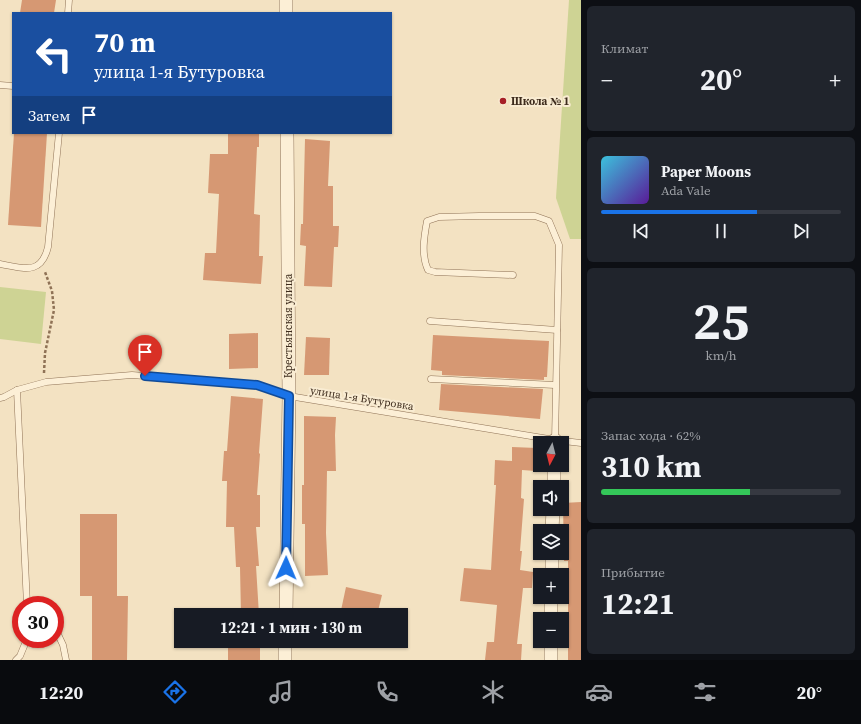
<!DOCTYPE html>
<html lang="ru">
<head>
<meta charset="utf-8">
<style>
	body { margin:0; font-family:"Source Serif 4",serif; background:#20242c; color:#f1f3f6; height:100vh; display:flex; flex-direction:column; font-size:15px; white-space:nowrap }
	* { box-sizing:border-box; margin:0 }
	p { font-size:13px; color:#9ea1a6 }
	.icon { flex:none; width:22px; height:22px; fill:none; stroke:currentColor; stroke-width:2; stroke-linecap:round; stroke-linejoin:round }
	.map { position:relative; flex:1; overflow:hidden }
	.sheet { display:flex; flex-direction:column; gap:6px; padding:6px; background:#0d0f14; width:280px }
	.sheet>* { flex:none }
	.banner { position:absolute; left:12px; top:12px; width:380px; height:122px; border-radius:0px; box-shadow:0 1px 3px #0004; background:#1a4fa0; color:#fff; overflow:hidden }
	.needle { width:26px; rotate:187deg }
	.buttons { position:absolute; left:533px; top:436px; display:grid; gap:8px }
	.buttons a { display:grid; place-items:center; width:36px; height:36px; border-radius:0px; background:#171b24; box-shadow:0 1px 3px #0004; font-size:20px }
	.speed { position:absolute; left:12px; top:596px; display:flex; gap:8px; font-size:20px; font-weight:700; text-align:center }
	.speed>* { display:grid; place-content:center; width:52px; height:52px; border-radius:50%; background:#171b24; box-shadow:0 1px 3px #0004; line-height:1 }
	.speed .limit { border:6px solid #d22; background:#fff; color:#111 }
	.pin { position:absolute; display:grid; place-items:center; width:34px; height:34px; color:#fff; margin:-41px -17px; border-radius:50% 50% 50% 0; rotate:-45deg; box-shadow:0 0 4px #0007 }
	.pin .icon { rotate:45deg }
	.me { position:absolute; width:44px; margin:-22px; rotate:1deg; stroke-linejoin:round; filter:drop-shadow(0 0 3px #0008) }
	.turn { display:flex; align-items:center; gap:14px; height:84px; padding:0 16px; font-size:18px }
	.turn .icon { width:52px; height:52px; stroke-width:2.5 }
	.turn b { display:block; font-size:28px; line-height:34px }
	.then { display:flex; align-items:center; height:38px; padding:0 16px; background:#0003; gap:8px; font-size:15px }
	.big { font-size:30px; font-weight:700; line-height:1.1 }
	.sheet .tile { flex:1; display:flex; flex-direction:column; justify-content:center; gap:6px; min-width:0; padding:0 14px; border-radius:6px; background:#20242c }
	.sheet .dial { align-items:center; gap:0 }
	.dial b { font-size:52px; line-height:1 }
	.song { display:flex; align-items:center; gap:12px }
	.cover { width:48px; height:48px; border-radius:6px; background:linear-gradient(135deg,hsl(190 70% 55%),hsl(270 70% 35%)) }
	.played { height:4px; border-radius:2px; background:linear-gradient(90deg,#1a73e8 65%,#363941 65%) }
	.keys { display:flex; justify-content:space-around; direction:ltr }
	.heat { display:flex; justify-content:space-between; align-items:center; font-size:22px; direction:ltr }
	.charge { height:6px; border-radius:3px; background:linear-gradient(90deg,#34c759 62%,#363941 0) }
	.trip { position:absolute; left:174px; top:608px; width:234px; height:40px; border-radius:0px; background:#171b24; box-shadow:0 1px 3px #0004; font-weight:700; line-height:40px; text-align:center }
	.dock { display:flex; height:64px; justify-content:space-around; align-items:center; background:#090b0e; color:#9ea1a6 }
	.dock .icon { width:28px; height:28px }
	.dock .current { color:#1a73e8 }
	.dock b { font-size:18px; color:#f1f3f6 }
	main { display:flex; flex:1; min-height:0 }
	.map>svg:first-child { display:block }
	.green { fill:#ced394 }
	.building { fill:#d69873 }
	.lines { fill:none; stroke-linecap:round; stroke-linejoin:round }
	.service-casing { stroke:#8f7256; stroke-width:7 }
	.minor-casing { stroke:#8f7256; stroke-width:14 }
	.path { stroke:#8f7256; stroke-width:2.5; stroke-dasharray:3 2; stroke-linecap:butt }
	.service { stroke:#fcefd6; stroke-width:6 }
	.minor { stroke:#fcefd6; stroke-width:13 }
	.route-casing { stroke:#114b97; stroke-width:10 }
	.route { stroke:#1a73e8; stroke-width:7 }
	.poi-dot { fill:#a61f26; stroke:#f9ecd2; stroke-width:1.5 }
	.labels { text-anchor:middle; stroke-width:4; stroke-linejoin:round; paint-order:stroke }
	.poi-label { font-size:11px; font-weight:bold; fill:#3d2b1c; stroke:#f9ecd2; text-anchor:start }
	.street-label { font-size:11px; fill:#3d2b1c; stroke:#f9ecd2 }
</style>
</head>
<body>
<main>
<div class="map">
<svg width="581" height="660" viewBox="0 0 581 660">
	<rect width="100%" height="100%" fill="#f3e2c2"/>
	<g class="green">
		<path d="M569,0H581V239H570L556,198Z"/>
		<path d="M0,287L46,292L41,344L0,339Z"/>
	</g>
	<g class="building">
		<path d="M22,0H56L54,13H20Z"/>
		<path d="M14,133H47L41,227L8,225Z"/>
		<path d="M228,133H259V147H257L254,214L260,215L259,256H263L261,284L203,280L205,253H216L219,194L208,193L210,154H228Z"/>
		<path d="M305,139L330,141L328,186H333V226H339L338,247H334L332,287L304,286L306,246L300,245L301,224H303Z"/>
		<path d="M258,333V368L229,369V334Z"/>
		<path d="M433,335L549,341L547,377H544V380L442,375V371L431,370Z"/>
		<path d="M306,337L330,338L329,375H304Z"/>
		<path d="M441,384L543,389L540,419L439,410Z"/>
		<path d="M231,396L263,399L259,453L260,454L257,495H260V527H256L259,566H256L259,615H241L240,567H236L234,527H226L227,481H222L224,451H227Z"/>
		<path d="M304,416L336,417L335,435L336,471H327L326,533L328,575L305,576V524H302V485H304Z"/>
		<path d="M512,447L537,448L536,471L522,470L521,498L524,499L520,551H522L520,570L533,572L532,588H523L517,644H522L521,660H485L487,642H494L497,605L460,601L464,568L491,570L496,485H494L495,460L512,461Z"/>
		<path d="M581,502V660H568V561H564L563,503Z"/>
		<path d="M80,514H117V596H128L127,660H92V596H80Z"/>
		<path d="M346,587L382,595L377,615H340Z"/>
		<path d="M260,643V660H228V644Z"/>
	</g>
	<g class="lines">
		<defs>
			<g id="service">
				<path d="M68,13L69,0"/>
				<path d="M0,85L13,86"/>
				<path d="M0,264C23,268 41,276 48,247L59,133"/>
				<path d="M513,275L435,272L428,270C421,255 424,237 427,221L439,217L479,216H535L549,221L559,245L555,440"/>
				<path d="M430,321L557,330"/>
				<path d="M431,379L555,385"/>
				<path d="M17,390L27,605"/>
				<path d="M0,398L4,397L17,390L46,382L132,375L257,385L289,396L555,440L581,443"/>
				<path d="M55,628L63,645L66,660"/>
				<path d="M16,660L20,656L27,639"/>
			</g>
			<g id="minor">
				<path d="M286,0V13"/>
				<path d="M555,443V440"/>
				<path d="M554,487V465"/>
				<path d="M552,531L553,509"/>
				<path d="M552,575V553"/>
				<path d="M286,615L289,396L287,133"/>
				<path d="M551,619V597"/>
				<path d="M285,660V641"/>
				<path d="M551,660V641"/>
			</g>
		</defs>
		<use href="#service" class="service-casing"/>
		<use href="#minor" class="minor-casing"/>
		<path class="path" d="M44,373L45,353L54,310L52,291L45,272"/>
		<use href="#service" class="service"/>
		<use href="#minor" class="minor"/>
	</g>
	<g class="lines">
		<defs>
			<path id="route" d="M145,376L257,385L289,396L286,568"/>
		</defs>
		<use href="#route" class="route-casing"/>
		<use href="#route" class="route"/>
	</g>
	<circle class="poi-dot" cx="503" cy="101" r="4"/>
	<g class="labels">
		<g class="poi-label">
			<text x="511" y="105">Школа № 1</text>
		</g>
		<g class="street-label">
			<text transform="translate(288 326) rotate(-90)" y="4">Крестьянская улица</text>
			<text transform="translate(362 398) rotate(9)" y="4">улица 1-я Бутуровка</text>
		</g>
	</g>
</svg>
<div class="buttons">
<a><svg class="needle" viewBox="-14 -14 28 28"><path d="M0-13l5 13h-10z" fill="#e53935"/><path d="M0 13l5-13h-10z" fill="#9ea1a6"/></svg></a>
<a><svg class="icon" aria-label="sound" viewBox="0 0 24 24"><path d="M4 9h4l5-4v14l-5-4H4zM17 9q2 3 0 6"/></svg></a>
<a><svg class="icon" aria-label="layers" viewBox="0 0 24 24"><path d="M12 4l9 5-9 5-9-5zM3 14l9 5 9-5"/></svg></a>
<a>+</a>
<a>−</a>
</div>
<div class="speed"><div class="limit">30</div></div>
<div class="pin" style="left:145px;top:376px;background:#d93025"><svg class="icon" aria-label="arrive" viewBox="0 0 24 24"><path d="M6 21V4h12l-3 4 3 4H6"/></svg></div>
<svg class="me" style="left:286px;top:568px" viewBox="-20 -20 40 40"><path d="M0-17L14 15 0 8-14 15z" fill="#1a73e8" stroke="#fff" stroke-width="4"/></svg>
<div class="trip">12:21 · 1 мин · 130 m</div>
<div class="banner">
<div class="turn"><svg class="icon" aria-label="left" viewBox="0 0 24 24"><path d="M17 20v-9H6M10 6l-5 5 5 5"/></svg><div><b>70 m</b>улица 1-я Бутуровка</div></div>
<div class="then">Затем<svg class="icon" aria-label="arrive" viewBox="0 0 24 24"><path d="M6 21V4h12l-3 4 3 4H6"/></svg></div>
</div>
</div>
<section class="sheet">
<div class="tile"><p>Климат</p>
<div class="heat"><a>−</a><b class="big">20°</b><a>+</a></div>
</div>
<div class="tile">
<div class="song"><i class="cover"></i><div><b>Paper Moons</b><p>Ada Vale</p></div></div>
<div class="played"></div>
<div class="keys"><svg class="icon" aria-label="previous" viewBox="0 0 24 24"><path d="M18 5L8 12l10 7zM5 5v14"/></svg><svg class="icon" aria-label="pause" viewBox="0 0 24 24"><path d="M8 5v14M16 5v14"/></svg><svg class="icon" aria-label="next" viewBox="0 0 24 24"><path d="M6 5l10 7-10 7zM19 5v14"/></svg></div>
</div>
<div class="tile dial"><b>25</b><p>km/h</p></div>
<div class="tile"><p>Запас хода · 62%</p><b class="big">310 km</b><div class="charge"></div></div>
<div class="tile"><p>Прибытие</p><b class="big">12:21</b></div>
</section>
</main>
<nav class="dock">
<b>12:20</b>
<svg class="icon current" aria-label="directions" viewBox="0 0 24 24"><path d="M12 3l9 9-9 9-9-9zM9 14v-3h6M13 9l2 2-2 2"/></svg>
<svg class="icon" aria-label="music" viewBox="0 0 24 24"><path d="M9 18V5l10-2v13"/><circle cx="6" cy="18" r="3"/><circle cx="16" cy="16" r="3"/></svg>
<svg class="icon" aria-label="phone" viewBox="0 0 24 24"><path d="M5 4h4l2 5-3 2q2 4 5 5l2-3 5 2v4C11 20 4 13 5 4z"/></svg>
<svg class="icon" aria-label="climate" viewBox="0 0 24 24"><path d="M12 3v18M4 7l16 10M4 17L20 7"/></svg>
<svg class="icon" aria-label="car" viewBox="0 0 24 24"><path d="M5 17H2v-5l4-1 3-4h7l3 4 3 1v5h-3M9 17h6M6 11h13"/><circle cx="7" cy="17" r="2"/><circle cx="17" cy="17" r="2"/></svg>
<svg class="icon" aria-label="filters" viewBox="0 0 24 24"><path d="M4 7h16M4 17h16"/><circle cx="9" cy="7" r="2"/><circle cx="15" cy="17" r="2"/></svg>
<b>20°</b>
</nav>
</body>
</html>
